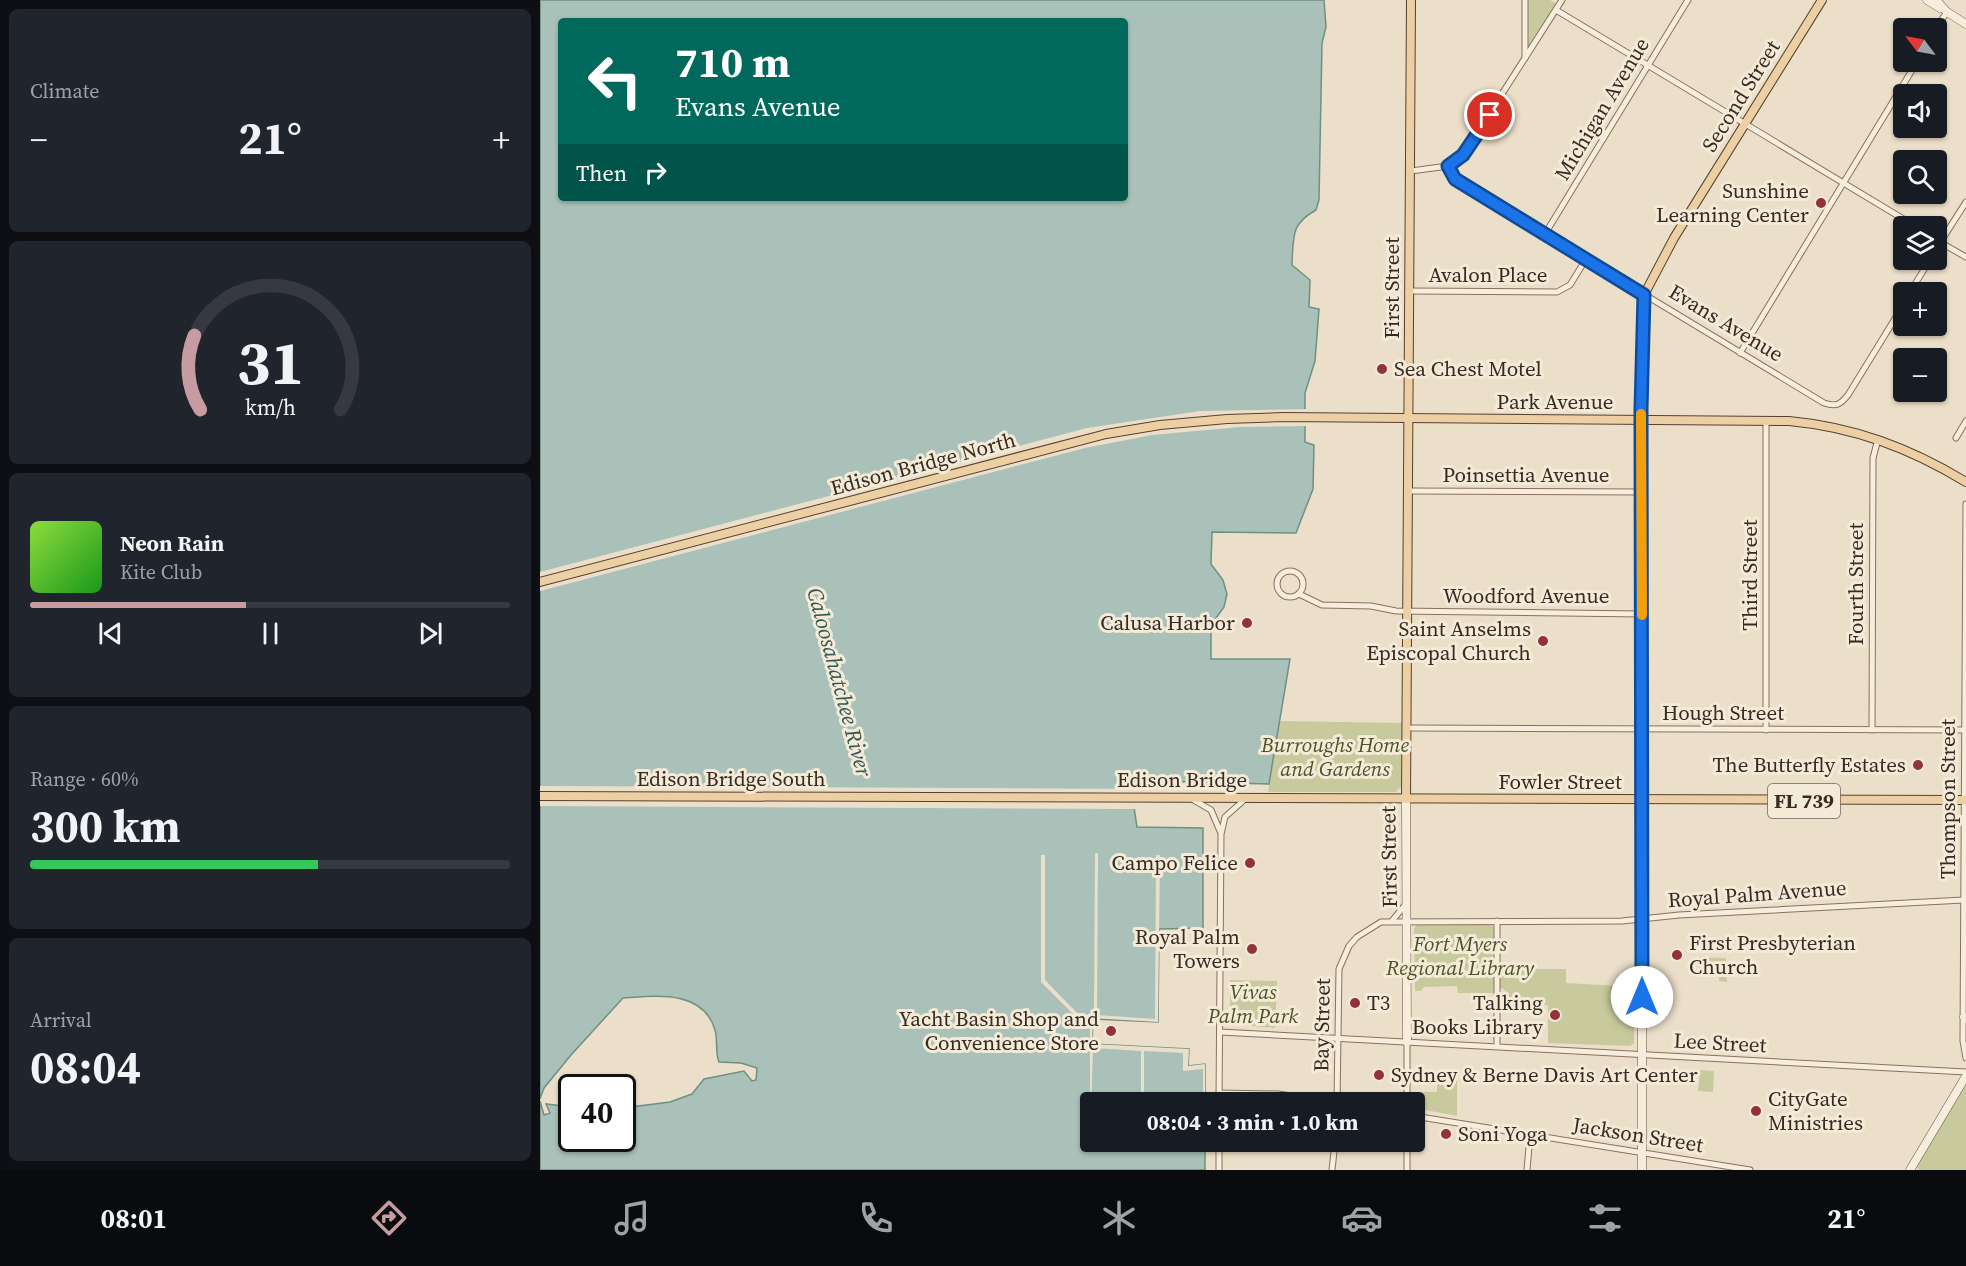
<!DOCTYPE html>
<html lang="en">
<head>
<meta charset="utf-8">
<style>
	body { margin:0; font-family:"Source Serif 4",serif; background:#20242c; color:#f1f3f6; height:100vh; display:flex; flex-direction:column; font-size:22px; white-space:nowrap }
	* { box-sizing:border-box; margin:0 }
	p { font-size:20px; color:#9ea1a6 }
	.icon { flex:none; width:33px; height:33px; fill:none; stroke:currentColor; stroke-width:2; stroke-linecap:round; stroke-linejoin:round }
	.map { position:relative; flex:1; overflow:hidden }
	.details { display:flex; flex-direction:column; gap:9px; padding:9px; background:#0d0f14; width:540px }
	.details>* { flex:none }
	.top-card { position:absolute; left:18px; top:18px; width:570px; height:183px; border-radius:6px; box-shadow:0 2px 4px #0004; background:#00695c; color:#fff; overflow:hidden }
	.needle { width:39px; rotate:302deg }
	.controls { position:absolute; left:1353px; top:18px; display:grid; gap:12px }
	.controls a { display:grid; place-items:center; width:54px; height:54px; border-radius:6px; background:#171b24; box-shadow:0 2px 4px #0004; font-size:30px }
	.speed { position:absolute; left:18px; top:1074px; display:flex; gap:12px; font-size:30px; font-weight:700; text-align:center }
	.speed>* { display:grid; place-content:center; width:78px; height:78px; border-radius:50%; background:#171b24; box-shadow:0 2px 4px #0004; line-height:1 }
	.speed .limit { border:3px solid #111; border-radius:9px; background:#fff; color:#111 }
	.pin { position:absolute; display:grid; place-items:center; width:51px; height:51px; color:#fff; margin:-26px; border:3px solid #fff; border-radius:50%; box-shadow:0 2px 6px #0007 }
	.me { position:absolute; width:66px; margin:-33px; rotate:0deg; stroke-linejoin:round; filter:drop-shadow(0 0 4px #0008) }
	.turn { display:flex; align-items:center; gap:21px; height:126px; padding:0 18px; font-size:27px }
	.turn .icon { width:78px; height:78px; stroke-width:2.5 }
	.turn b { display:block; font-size:42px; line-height:51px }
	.then { display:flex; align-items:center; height:57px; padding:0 18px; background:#0003; gap:12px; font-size:22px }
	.big { font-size:45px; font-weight:700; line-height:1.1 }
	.details .card { flex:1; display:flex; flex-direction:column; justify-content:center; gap:9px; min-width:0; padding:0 21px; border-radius:9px; background:#20242c }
	.details .dial { align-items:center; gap:0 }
	.dial svg { height:156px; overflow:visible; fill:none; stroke:#363941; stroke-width:7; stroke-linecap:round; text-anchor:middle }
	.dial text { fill:#f1f3f6; stroke:none }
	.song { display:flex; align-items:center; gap:18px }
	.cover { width:72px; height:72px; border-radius:9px; background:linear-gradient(135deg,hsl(90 70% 55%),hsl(120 70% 35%)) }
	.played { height:6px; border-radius:3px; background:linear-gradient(90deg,#c79ca1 45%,#363941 45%) }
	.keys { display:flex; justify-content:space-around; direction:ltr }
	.heat { display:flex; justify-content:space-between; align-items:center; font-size:33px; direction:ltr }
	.charge { height:9px; border-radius:4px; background:linear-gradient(90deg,#34c759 60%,#363941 0) }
	.trip { position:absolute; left:540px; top:1092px; width:345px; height:60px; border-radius:6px; background:#171b24; box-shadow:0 2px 4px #0004; font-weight:700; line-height:60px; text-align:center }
	.tab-bar { display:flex; height:96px; justify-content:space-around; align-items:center; background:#090b0e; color:#9ea1a6 }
	.tab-bar .icon { width:42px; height:42px }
	.tab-bar .selected { color:#c79ca1 }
	.tab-bar b { font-size:27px; color:#f1f3f6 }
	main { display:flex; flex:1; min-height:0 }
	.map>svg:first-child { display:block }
	.green { fill:#c8ca9d }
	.water { fill:#a9c1b8; stroke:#708f85; stroke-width:1.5; fill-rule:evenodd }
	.pier { fill:#ecdfc9 }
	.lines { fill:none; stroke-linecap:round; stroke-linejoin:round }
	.street-casing { stroke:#88715e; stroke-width:7 }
	.secondary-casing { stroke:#6a5241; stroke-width:9 }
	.primary-casing { stroke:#564032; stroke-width:10 }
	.street { stroke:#f7eddc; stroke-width:5 }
	.secondary { stroke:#f7eddc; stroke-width:8 }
	.primary { stroke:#ecd0a3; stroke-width:8 }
	.route-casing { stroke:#114b97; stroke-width:15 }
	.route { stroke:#1a73e8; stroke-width:10 }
	.slow { stroke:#f59e0b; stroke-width:10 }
	.poi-dot { fill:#93323a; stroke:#f4ead8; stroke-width:2 }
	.labels { text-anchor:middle; stroke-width:6; stroke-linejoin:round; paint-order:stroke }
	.shield { fill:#f4ead8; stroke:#716458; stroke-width:1.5 }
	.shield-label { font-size:20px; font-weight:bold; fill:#392b21 }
	.street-label { font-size:21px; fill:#392b21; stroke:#f4ead8 }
	.poi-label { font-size:21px; fill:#392b21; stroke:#f4ead8; text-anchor:end }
	.park-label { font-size:21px; font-style:italic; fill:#4d5429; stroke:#f4ead8 }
	.water-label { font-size:22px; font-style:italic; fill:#315852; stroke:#f4ead8 }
</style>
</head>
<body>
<main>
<section class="details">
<div class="card"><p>Climate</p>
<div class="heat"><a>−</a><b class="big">21°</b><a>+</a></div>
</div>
<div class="card dial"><svg viewBox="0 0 100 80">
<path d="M14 69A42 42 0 1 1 86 69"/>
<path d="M14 69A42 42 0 0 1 11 31" stroke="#c79ca1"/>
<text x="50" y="56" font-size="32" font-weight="700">31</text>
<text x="50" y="72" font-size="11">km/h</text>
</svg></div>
<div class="card">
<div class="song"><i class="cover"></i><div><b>Neon Rain</b><p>Kite Club</p></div></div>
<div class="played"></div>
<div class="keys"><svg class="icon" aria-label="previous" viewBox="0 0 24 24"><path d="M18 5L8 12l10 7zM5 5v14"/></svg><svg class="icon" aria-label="pause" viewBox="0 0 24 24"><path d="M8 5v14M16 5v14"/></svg><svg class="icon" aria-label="next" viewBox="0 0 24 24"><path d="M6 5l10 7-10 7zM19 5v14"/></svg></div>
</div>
<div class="card"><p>Range · 60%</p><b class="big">300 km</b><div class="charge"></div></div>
<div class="card"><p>Arrival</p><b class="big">08:04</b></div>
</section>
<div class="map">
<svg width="1426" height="1170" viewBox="0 0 1426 1170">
	<rect width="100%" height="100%" fill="#ecdfc9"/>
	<g class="green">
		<path d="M985,0H1010L1019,5L985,60Z"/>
		<path d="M739,721L862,723L861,787L856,792H728Z"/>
		<path d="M878,924H950L955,928V966H964V969H1026V983L1095,987L1094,1043L1090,1046L1008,1043V1005L964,1004L965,991L962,988H955L953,993H918L917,986L884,987L881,991H875L874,928Z"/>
		<path d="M1158,957L1186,958L1187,982L1179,981V969H1158Z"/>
		<path d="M690,980L737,981L735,1028L690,1024Z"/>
		<path d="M1160,1070L1174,1071L1173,1092L1158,1091Z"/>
		<path d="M1426,1076V1170H1380L1372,1165Z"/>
		<path d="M907,1078L917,1079V1116L880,1109V1092H897V1083H906Z"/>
	</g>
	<path class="water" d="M0,0H784L786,27L782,43L779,200L776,210C751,224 754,235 752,261V265L770,280L769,307L779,309L775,361L765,393V442L774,445L773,489L756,533L672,532L671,564L683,580L687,594L684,607L671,625V659H750L729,784L615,781L599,790L594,807L597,827L663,828V928L619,929L618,1022L553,1019L552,1044L649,1049L648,1066L665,1064V1102H550V1142H665V1170H0V1101L4,1115L10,1113L6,1104L31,1107L32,1138H82L83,1108L130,1102L152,1094L164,1079L204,1071L212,1081L216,1080L217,1068L201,1063L179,1062C175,1053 178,1040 175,1030C163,989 115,996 83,998L31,1055L4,1088L0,1099ZM21,21H585V198H21Z"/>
	<g class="pier">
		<path d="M768,409V426L700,427L612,435L545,448L0,591V572L547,428L660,411Z"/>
		<path d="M0,786L605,789L598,800L597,809H582L0,806Z"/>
		<path d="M555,853H558L557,1015L615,1019L616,855H620L618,1022L553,1018L552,1044L649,1049L648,1066L665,1064V1102H663V1069L643,1071V1053L604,1051V1102H601V1051L553,1048L550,1142H553V1145H550V1019L537,1018L501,982V855H505V980L539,1015H554Z"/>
	</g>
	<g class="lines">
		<defs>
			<g id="street">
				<path d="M1016,10L1375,226"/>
				<path d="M1396,28L1407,12"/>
				<path d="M985,58V0"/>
				<path d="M908,166L918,182L1284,403C1296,407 1300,405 1308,395L1364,304"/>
				<path d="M871,171L908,166L923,155L1022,0"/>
				<path d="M1005,234L1148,0"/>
				<path d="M1396,240L1426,257"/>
				<path d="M1396,249L1426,202"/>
				<path d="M870,291L1017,292L1030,285L1046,259"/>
				<path d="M1370,292L1390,260"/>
				<path d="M1200,353L1377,62"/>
				<path d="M1416,438L1426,421"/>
				<path d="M870,491L1102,492"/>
				<path d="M1426,504L1423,1041L1426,1058"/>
				<circle cx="750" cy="584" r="13"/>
				<path d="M759,594L782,605L831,606L856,611L1102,614"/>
				<path d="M868,728L1426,730"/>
				<path d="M1226,730V421"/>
				<path d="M1332,730L1333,458L1338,439"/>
				<path d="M652,799L671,810L680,831"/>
				<path d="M852,921L865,905"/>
				<path d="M957,921V1046"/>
				<path d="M680,1032L1426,1072"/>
				<path d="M679,1093L738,1094L791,1102"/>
				<path d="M679,1102L681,834L685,817L704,800"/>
				<path d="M797,1102L799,969L809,946L817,937L841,922L1082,921L1139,915L1424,900"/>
				<path d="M867,1102V1042"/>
				<path d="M874,1116L1210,1170"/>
				<path d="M679,1170V1142"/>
				<path d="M792,1170L795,1142"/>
				<path d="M867,1170V1142"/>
				<path d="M987,1170L990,1135"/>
			</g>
			<g id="secondary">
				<path d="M1387,0L1400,8"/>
				<path d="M1396,0L1407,12L1426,24"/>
				<path d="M866,799L867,1042"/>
				<path d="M1102,800V1170"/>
				<path d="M1424,1017L1426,1019"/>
				<path d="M1370,1170L1426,1076"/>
			</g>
			<g id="primary">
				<path d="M0,582L566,434L620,425L687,419L743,417L1249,421C1314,427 1370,448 1426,482"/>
				<path d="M0,796L1426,800"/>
				<path d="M866,799L871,0"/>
				<path d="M1102,800V409L1104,295L1134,238L1282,0"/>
			</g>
		</defs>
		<use href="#street" class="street-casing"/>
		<use href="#secondary" class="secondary-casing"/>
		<use href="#primary" class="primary-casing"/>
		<use href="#street" class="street"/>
		<use href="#secondary" class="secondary"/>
		<use href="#primary" class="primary"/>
	</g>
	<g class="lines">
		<defs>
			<path id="route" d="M950,115L923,155L908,166L915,179L1104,295L1101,409L1102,997"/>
		</defs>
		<use href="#route" class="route-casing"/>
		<use href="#route" class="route"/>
		<path class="slow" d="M1101,414L1102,615"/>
	</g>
	<g class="poi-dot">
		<circle cx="1281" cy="203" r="6"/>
		<circle cx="842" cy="369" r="6"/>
		<circle cx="707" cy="623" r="6"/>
		<circle cx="1003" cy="641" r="6"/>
		<circle cx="1378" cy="765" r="6"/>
		<circle cx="710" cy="863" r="6"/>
		<circle cx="712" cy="949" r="6"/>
		<circle cx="1137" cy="955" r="6"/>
		<circle cx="815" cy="1003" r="6"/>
		<circle cx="1015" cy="1015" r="6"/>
		<circle cx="571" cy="1031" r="6"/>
		<circle cx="839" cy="1075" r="6"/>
		<circle cx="1216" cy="1111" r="6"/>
		<circle cx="906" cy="1134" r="6"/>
	</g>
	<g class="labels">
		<rect class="shield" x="1228" y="784" width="72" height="34" rx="4.5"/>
		<g class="shield-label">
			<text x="1264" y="808">FL 739</text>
		</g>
		<g class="street-label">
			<text transform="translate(1201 96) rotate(-58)" y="7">Second Street</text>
			<text transform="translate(1062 109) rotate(-59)" y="7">Michigan Avenue</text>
			<text x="948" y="282">Avalon Place</text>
			<text transform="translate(852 288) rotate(-90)" y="7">First Street</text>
			<text transform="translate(1186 323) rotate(31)" y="7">Evans Avenue</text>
			<text x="1015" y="409">Park Avenue</text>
			<text transform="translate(383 464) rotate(-15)" y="7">Edison Bridge North</text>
			<text x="986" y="482">Poinsettia Avenue</text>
			<text transform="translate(1210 575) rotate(-90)" y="7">Third Street</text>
			<text transform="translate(1316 584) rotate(-90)" y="7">Fourth Street</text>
			<text x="986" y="603">Woodford Avenue</text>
			<text x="1183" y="720">Hough Street</text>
			<text x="191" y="786">Edison Bridge South</text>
			<text x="642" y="787">Edison Bridge</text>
			<text x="1020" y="789">Fowler Street</text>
			<text transform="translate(1408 799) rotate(-90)" y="7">Thompson Street</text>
			<text transform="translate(849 857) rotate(-91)" y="7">First Street</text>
			<text transform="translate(1217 894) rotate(-4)" y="7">Royal Palm Avenue</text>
			<text transform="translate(782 1025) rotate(-89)" y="7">Bay Street</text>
			<text transform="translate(1180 1043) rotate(3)" y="7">Lee Street</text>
			<text transform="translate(1098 1135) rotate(9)" y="7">Jackson Street</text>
		</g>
		<g class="poi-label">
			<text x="1269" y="198">Sunshine<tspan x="1269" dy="24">Learning Center</tspan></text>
			<text x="854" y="376" text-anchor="start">Sea Chest Motel</text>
			<text x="695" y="630">Calusa Harbor</text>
			<text x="991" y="636">Saint Anselms<tspan x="991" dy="24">Episcopal Church</tspan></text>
			<text x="1366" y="772">The Butterfly Estates</text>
			<text x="698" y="870">Campo Felice</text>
			<text x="700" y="944">Royal Palm<tspan x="700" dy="24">Towers</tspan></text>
			<text x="1149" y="950" text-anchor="start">First Presbyterian<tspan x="1149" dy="24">Church</tspan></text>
			<text x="827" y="1010" text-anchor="start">T3</text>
			<text x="1003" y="1010">Talking<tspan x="1003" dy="24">Books Library</tspan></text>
			<text x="559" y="1026">Yacht Basin Shop and<tspan x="559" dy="24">Convenience Store</tspan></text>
			<text x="851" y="1082" text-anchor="start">Sydney &amp; Berne Davis Art Center</text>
			<text x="1228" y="1106" text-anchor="start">CityGate<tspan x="1228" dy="24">Ministries</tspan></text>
			<text x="918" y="1141" text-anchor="start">Soni Yoga</text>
		</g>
		<g class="park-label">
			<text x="795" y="752">Burroughs Home<tspan x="795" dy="24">and Gardens</tspan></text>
			<text x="920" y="951">Fort Myers<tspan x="920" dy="24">Regional Library</tspan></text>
			<text x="713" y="999">Vivas<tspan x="713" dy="24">Palm Park</tspan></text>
		</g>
		<g class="water-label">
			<text transform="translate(300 682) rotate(75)" y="8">Caloosahatchee River</text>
		</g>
	</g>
</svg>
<div class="controls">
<a><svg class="needle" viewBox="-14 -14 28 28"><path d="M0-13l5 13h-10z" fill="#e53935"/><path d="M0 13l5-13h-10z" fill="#9ea1a6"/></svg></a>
<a><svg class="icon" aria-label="sound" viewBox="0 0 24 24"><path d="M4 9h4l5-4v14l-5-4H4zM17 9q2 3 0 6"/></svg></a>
<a><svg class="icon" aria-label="search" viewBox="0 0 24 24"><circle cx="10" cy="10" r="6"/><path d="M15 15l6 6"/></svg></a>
<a><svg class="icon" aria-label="layers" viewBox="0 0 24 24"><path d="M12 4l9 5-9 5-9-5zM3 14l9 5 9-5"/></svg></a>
<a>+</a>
<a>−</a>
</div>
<div class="speed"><div class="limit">40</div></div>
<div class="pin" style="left:950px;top:115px;background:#d93025"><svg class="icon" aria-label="arrive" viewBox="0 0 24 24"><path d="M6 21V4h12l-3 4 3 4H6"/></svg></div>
<svg class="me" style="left:1102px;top:997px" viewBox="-20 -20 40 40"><circle r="19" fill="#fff"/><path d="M0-13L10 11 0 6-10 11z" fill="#1a73e8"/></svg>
<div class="trip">08:04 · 3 min · 1.0 km</div>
<div class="top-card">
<div class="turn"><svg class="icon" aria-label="left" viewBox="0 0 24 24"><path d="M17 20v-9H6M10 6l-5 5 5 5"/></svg><div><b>710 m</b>Evans Avenue</div></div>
<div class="then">Then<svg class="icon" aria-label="right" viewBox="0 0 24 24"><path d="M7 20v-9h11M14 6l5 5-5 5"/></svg></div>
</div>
</div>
</main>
<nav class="tab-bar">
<b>08:01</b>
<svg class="icon selected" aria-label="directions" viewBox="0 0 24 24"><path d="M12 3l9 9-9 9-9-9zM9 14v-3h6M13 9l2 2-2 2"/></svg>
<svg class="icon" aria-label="music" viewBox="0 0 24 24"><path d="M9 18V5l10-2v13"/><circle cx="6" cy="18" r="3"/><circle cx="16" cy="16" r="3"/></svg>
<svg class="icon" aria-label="phone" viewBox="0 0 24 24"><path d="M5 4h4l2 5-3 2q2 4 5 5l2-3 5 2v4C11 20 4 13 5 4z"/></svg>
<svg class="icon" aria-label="climate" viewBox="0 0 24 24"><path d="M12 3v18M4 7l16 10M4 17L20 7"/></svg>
<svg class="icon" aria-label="car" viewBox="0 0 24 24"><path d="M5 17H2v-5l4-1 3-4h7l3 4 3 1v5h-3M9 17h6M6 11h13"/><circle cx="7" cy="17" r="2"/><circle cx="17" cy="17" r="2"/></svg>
<svg class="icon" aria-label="filters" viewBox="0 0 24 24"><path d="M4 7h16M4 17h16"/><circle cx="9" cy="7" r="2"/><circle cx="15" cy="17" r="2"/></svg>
<b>21°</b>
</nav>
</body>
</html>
